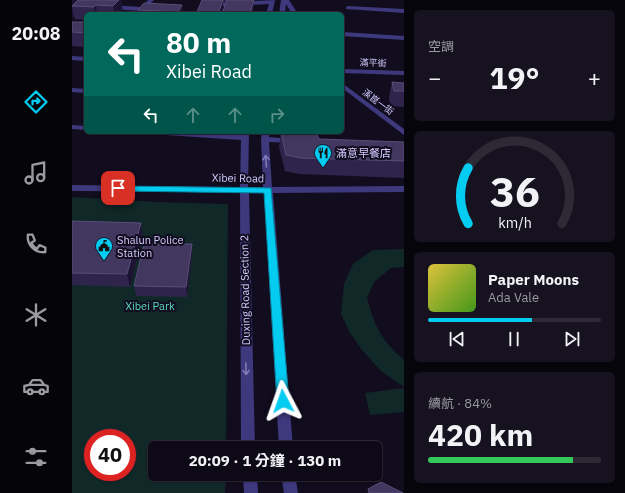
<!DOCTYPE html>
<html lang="zh-TW">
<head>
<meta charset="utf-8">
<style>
	body { margin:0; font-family:"IBM Plex Sans","Noto Sans TC",sans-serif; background:#16121f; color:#f1f3f6; height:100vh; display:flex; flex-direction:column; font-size:15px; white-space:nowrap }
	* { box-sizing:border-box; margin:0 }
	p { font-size:13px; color:#9a9aa1 }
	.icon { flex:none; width:22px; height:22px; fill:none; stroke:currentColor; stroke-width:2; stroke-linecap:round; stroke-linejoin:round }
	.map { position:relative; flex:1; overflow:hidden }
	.side { display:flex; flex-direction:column; gap:10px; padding:10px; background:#07050c; width:221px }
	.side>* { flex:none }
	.hud { position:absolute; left:12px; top:12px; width:260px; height:122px; border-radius:6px; box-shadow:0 1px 3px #0004,0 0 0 1px #2d2a35; background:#00695c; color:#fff; overflow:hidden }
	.speed { position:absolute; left:12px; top:429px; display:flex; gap:8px; font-size:20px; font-weight:700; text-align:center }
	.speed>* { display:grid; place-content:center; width:52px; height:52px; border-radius:50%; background:#0d0916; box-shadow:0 1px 3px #0004,0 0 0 1px #2d2a35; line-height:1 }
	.speed .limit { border:6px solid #d22; background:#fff; color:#111 }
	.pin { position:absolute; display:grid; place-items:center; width:34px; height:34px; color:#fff; margin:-17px; border-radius:8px; box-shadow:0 2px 6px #0006 }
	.me { position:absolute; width:44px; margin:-22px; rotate:356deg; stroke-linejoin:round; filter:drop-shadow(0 0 3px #0008) }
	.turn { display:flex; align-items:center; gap:14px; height:84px; padding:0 16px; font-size:18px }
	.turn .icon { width:52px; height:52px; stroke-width:2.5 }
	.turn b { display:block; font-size:28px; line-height:34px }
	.lanes { display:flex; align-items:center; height:38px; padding:0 16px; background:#0003; justify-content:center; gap:20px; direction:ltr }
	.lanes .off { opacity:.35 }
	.big { font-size:30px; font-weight:700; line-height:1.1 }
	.side .widget { flex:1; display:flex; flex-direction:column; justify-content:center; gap:6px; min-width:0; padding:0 14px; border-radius:6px; background:#16121f }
	.side .dial { align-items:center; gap:0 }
	.dial svg { height:104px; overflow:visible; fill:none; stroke:#2d2a35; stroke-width:7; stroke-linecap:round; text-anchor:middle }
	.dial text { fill:#f1f3f6; stroke:none }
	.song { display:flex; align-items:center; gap:12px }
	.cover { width:48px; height:48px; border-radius:6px; background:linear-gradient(135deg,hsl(50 70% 55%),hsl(100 70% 35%)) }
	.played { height:4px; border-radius:2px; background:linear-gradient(90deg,#04ccf1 60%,#2d2a35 60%) }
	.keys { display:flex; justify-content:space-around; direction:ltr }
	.heat { display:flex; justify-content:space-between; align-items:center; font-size:22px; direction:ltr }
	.charge { height:6px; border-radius:3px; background:linear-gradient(90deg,#34c759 84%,#2d2a35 0) }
	.trip { position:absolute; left:76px; top:441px; width:234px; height:40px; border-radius:6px; background:#0d0916; box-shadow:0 1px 3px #0004,0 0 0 1px #2d2a35; font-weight:700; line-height:40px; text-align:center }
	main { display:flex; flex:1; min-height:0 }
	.tab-bar { display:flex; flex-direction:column; width:72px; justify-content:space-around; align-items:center; background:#050409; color:#9a9aa1 }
	.tab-bar .icon { width:28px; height:28px }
	.tab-bar .on { color:#04ccf1 }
	.tab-bar b { font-size:18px; color:#f1f3f6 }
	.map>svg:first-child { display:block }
	.green { fill:#102828; fill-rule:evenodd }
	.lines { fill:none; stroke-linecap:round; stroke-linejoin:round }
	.minor { fill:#3e387d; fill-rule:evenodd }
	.wall { fill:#2f254c; fill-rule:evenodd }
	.shaded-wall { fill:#1c1432 }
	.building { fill:#41375f; stroke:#584e78 }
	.oneway { stroke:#817ab7 }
	.route { fill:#04ccf1; stroke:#03859d }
	.labels { text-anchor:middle; stroke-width:4; stroke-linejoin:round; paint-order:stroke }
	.far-street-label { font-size:9px; fill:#d3cbfe; stroke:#110c1e }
	.poi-label { font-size:11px; fill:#d3cbfe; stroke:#110c1e; text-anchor:start }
	.street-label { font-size:11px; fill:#d3cbfe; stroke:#110c1e }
	.park-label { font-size:11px; fill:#59dcc3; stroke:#110c1e }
</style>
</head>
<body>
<main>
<nav class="tab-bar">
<b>20:08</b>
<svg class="icon on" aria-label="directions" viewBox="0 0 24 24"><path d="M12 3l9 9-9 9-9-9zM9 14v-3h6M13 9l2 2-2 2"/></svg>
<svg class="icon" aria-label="music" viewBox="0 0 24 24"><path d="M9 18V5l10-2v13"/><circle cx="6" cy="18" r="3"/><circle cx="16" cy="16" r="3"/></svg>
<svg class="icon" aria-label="phone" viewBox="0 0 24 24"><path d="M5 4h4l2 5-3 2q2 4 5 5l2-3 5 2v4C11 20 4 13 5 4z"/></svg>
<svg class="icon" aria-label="climate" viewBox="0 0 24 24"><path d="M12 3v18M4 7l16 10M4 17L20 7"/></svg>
<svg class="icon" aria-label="car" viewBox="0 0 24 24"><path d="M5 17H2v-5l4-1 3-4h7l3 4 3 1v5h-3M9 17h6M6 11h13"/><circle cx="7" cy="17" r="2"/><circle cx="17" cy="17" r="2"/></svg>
<svg class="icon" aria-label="filters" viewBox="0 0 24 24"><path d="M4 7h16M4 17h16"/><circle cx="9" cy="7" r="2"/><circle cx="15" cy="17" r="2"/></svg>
</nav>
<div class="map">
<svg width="332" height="493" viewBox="0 0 332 493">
	<rect width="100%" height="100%" fill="#110c1e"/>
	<g class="green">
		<path d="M0,197L85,202L156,204L154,448H83V474H154L153,493H0ZM21,438H55V472H21Z"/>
		<path d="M332,249V267L319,268L302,282L295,298C303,327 309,340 332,360V387L309,371L290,350L278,333L269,314L272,284L281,264L301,250Z"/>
		<path d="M332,388V412L298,415L293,393Z"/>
	</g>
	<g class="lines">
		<g class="minor">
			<path d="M76,0H82L71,11L37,9L34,7L37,5L70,7Z"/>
			<path d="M137,0H143L141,3L203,0L200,14H194L197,4L137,7L134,5Z"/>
			<path d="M209,0H217L226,14H220L214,4L213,14H207Z"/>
			<path d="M276,6L332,9V13L274,9V7Z"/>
			<path d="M270,32L332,36V40L270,36Z"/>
			<path d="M0,56L14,57V61L0,60Z"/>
			<path d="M270,69L332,71V75L270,73Z"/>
			<path d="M270,83L332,129V135L270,88Z"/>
			<path d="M0,88L14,89V93L0,92Z"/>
			<path d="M0,125L14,126V130L0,129Z"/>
			<path d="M74,132H114L169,135V132H177L176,187H191L189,139L190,132H198L197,137L220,139L224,141L220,143L197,142L200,187L332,186V192L201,193L221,448H207L192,193H177L183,448H169L168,192L0,191V185L168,187L169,140L78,134Z"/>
			<path d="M171,474H185L186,493H172Z"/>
			<path d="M209,474H223L226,493H212Z"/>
		</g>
	</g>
	<g class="wall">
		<path d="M0,0H49L51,11L50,13L56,14H14V20L3,19L2,16L0,18Z"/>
		<path d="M130,0H182V14H124ZM151,2H154L151,11Z"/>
		<path d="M110,5L111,14H67L66,10Z"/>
		<path d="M0,22H14V47L0,46Z"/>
		<path d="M320,82L332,83V107L318,106L317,97Z"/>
		<path d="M209,132L247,139L332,142V178L227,174L213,171L207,147Z"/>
		<path d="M0,221L69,223L71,236L58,287L0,285Z"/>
		<path d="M120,244V254L115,297L64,296L62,286Z"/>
	</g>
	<g class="shaded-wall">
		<path d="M1,0H6L0,6V1Z"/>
		<path d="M47,0H49L51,11L48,14H43L41,6Z"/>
		<path d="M151,0V14H146Z"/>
		<path d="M182,0V14H178Z"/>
		<path d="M24,5L25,14H23L22,7Z"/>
		<path d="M110,5L111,14H106V12Z"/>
		<path d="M0,7L2,16L0,18Z"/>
		<path d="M69,223L71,236L58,287L55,274Z"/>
		<path d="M120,244V254L115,297L114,287Z"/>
	</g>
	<g class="building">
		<path d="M6,0H47L41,6L24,5L22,7L0,6Z"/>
		<path d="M130,0H151L146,14H124Z"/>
		<path d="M155,0H182L178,14H150Z"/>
		<path d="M72,3L110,5L106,12L66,10Z"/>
		<path d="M29,12L56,13L55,14H27Z"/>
		<path d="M0,22H14V33L0,32Z"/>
		<path d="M320,82L332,83V91H322Z"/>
		<path d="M209,132H244L247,139L332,142V161L229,158L214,155Z"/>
		<path d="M0,221L69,223L55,274L0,273Z"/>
		<path d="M72,244H120L114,287L62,286Z"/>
		<path d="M309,482L331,493H297L296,489Z"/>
	</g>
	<defs><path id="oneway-shaft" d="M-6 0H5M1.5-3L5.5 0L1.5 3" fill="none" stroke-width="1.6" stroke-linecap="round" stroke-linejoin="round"/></defs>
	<g class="oneway">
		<use href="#oneway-shaft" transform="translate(194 161) rotate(-94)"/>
		<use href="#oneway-shaft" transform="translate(174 369) rotate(89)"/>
	</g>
	<path class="route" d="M43,186L199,188L217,401L215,404L211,406L207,404L205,401L192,193L46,191L42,188Z"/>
	<defs>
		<symbol id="restaurant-pin" viewBox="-11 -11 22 30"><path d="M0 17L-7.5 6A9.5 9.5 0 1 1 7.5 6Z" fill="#04ccf1" stroke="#110c1e"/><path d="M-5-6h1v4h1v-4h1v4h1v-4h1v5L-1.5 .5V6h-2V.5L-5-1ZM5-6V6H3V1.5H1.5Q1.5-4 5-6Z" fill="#111"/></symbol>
		<symbol id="civic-pin" viewBox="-11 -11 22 30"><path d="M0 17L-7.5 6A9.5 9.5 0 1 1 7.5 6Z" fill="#04ccf1" stroke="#110c1e"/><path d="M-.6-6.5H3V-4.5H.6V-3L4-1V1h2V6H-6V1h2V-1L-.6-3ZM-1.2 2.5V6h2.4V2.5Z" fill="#111"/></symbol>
	</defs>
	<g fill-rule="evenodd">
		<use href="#restaurant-pin" x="241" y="143" width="20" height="27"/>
		<use href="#civic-pin" x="22" y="236" width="20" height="27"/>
	</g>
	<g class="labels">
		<g class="far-street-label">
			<text transform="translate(301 63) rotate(2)" y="3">滿平街</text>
			<text transform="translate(306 102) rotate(37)" y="3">溪崑一街</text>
		</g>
		<g class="poi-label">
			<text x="264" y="157">滿意早餐店</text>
			<text x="45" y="244">Shalun Police<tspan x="45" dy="13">Station</tspan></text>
		</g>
		<g class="street-label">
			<text transform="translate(166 178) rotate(1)" y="4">Xibei Road</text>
			<text transform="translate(173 290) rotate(-91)" y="4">Duxing Road Section 2</text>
		</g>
		<g class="park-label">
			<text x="78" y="310">Xibei Park</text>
		</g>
	</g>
</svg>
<div class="speed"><div class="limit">40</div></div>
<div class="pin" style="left:46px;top:188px;background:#d93025"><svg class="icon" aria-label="arrive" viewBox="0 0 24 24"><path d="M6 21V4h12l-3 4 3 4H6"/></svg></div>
<svg class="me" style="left:211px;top:401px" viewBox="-20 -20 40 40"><path d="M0-17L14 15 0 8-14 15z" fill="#04ccf1" stroke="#fff" stroke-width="4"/></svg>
<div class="trip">20:09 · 1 分鐘 · 130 m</div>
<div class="hud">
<div class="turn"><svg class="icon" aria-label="left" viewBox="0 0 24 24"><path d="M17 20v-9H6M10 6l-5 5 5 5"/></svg><div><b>80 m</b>Xibei Road</div></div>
<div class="lanes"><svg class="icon" aria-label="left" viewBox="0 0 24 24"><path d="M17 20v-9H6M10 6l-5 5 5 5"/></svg><svg class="icon off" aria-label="ahead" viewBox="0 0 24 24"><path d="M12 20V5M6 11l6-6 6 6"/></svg><svg class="icon off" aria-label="ahead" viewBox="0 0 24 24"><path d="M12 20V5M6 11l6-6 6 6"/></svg><svg class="icon off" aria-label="right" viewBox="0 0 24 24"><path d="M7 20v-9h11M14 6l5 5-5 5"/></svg></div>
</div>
</div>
<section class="side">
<div class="widget"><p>空調</p>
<div class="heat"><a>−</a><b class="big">19°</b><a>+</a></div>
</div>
<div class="widget dial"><svg viewBox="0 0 100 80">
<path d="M14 69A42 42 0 1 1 86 69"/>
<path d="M14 69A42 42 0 0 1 14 26" stroke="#04ccf1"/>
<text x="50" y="56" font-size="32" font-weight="700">36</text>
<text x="50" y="72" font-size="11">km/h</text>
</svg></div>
<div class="widget">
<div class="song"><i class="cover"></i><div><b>Paper Moons</b><p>Ada Vale</p></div></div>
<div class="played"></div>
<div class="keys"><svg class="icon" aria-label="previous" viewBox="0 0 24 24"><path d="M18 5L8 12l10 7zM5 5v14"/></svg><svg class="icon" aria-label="pause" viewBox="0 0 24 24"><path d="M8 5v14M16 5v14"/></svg><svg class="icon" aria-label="next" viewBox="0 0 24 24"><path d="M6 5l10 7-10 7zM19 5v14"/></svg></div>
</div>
<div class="widget"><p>續航 · 84%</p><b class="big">420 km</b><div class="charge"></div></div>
</section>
</main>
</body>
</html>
